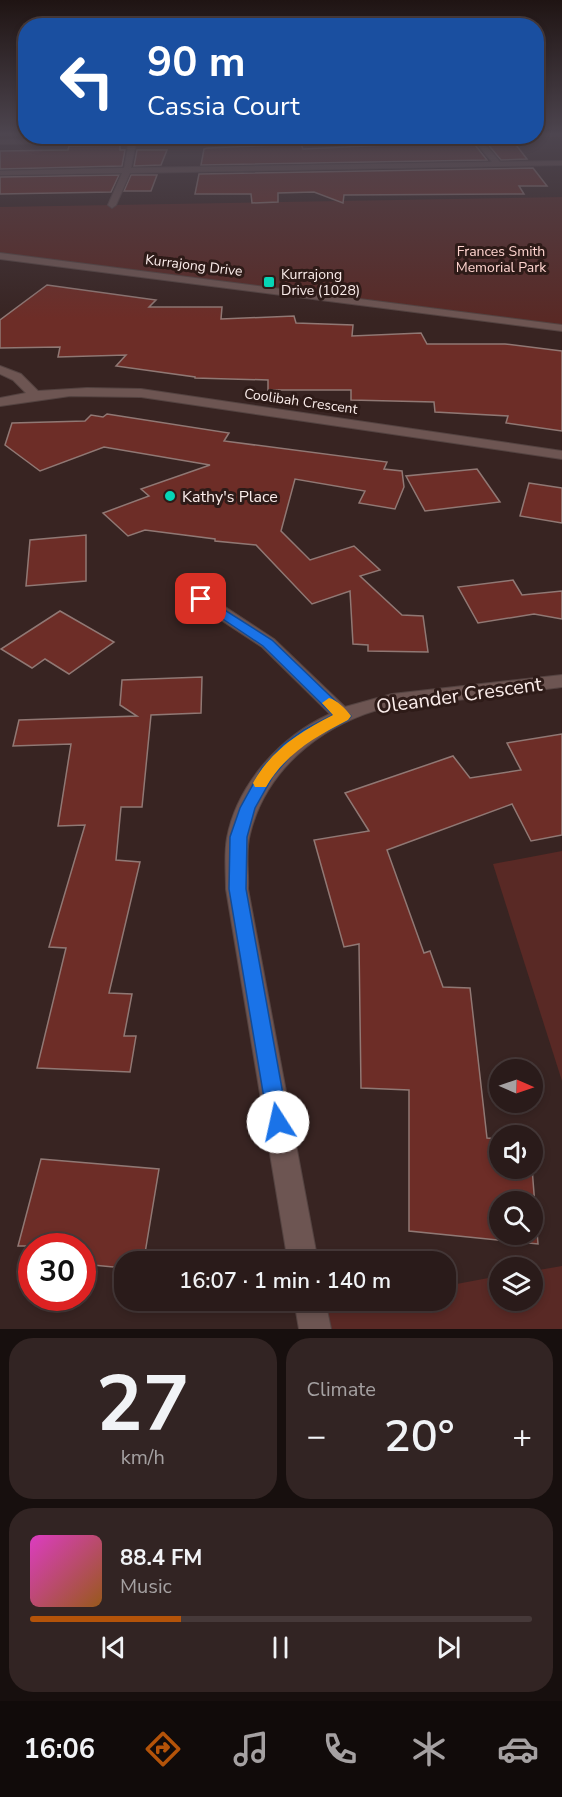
<!DOCTYPE html>
<html lang="en">
<head>
<meta charset="utf-8">
<style>
	body { margin:0; font-family:"Nunito Sans",sans-serif; background:#322423; color:#f1f3f6; height:100vh; display:flex; flex-direction:column; font-size:22px; white-space:nowrap }
	* { box-sizing:border-box; margin:0 }
	p { font-size:20px; color:#a5a1a2 }
	.icon { flex:none; width:33px; height:33px; fill:none; stroke:currentColor; stroke-width:2; stroke-linecap:round; stroke-linejoin:round }
	.map { position:relative; height:1329px; overflow:hidden }
	.side { display:flex; flex-direction:column; gap:9px; padding:9px; background:#170f0e; flex:1 }
	.side>* { flex:none }
	.top-card { position:absolute; left:18px; top:18px; width:526px; height:126px; border-radius:24px; box-shadow:0 3px 9px #0003,0 0 0 2px #463939; background:#1a4fa0; color:#fff; overflow:hidden }
	.needle { width:39px; rotate:92deg }
	.fabs { position:absolute; left:489px; top:1059px; display:grid; gap:12px }
	.fabs a { display:grid; place-items:center; width:54px; height:54px; border-radius:50%; background:#2a1b1a; box-shadow:0 3px 9px #0003,0 0 0 2px #463939; font-size:30px }
	.speed { position:absolute; left:18px; top:1233px; display:flex; gap:12px; font-size:30px; font-weight:700; text-align:center }
	.speed>* { display:grid; place-content:center; width:78px; height:78px; border-radius:50%; background:#2a1b1a; box-shadow:0 3px 9px #0003,0 0 0 2px #463939; line-height:1 }
	.speed .limit { border:9px solid #d22; background:#fff; color:#111 }
	.pin { position:absolute; display:grid; place-items:center; width:51px; height:51px; color:#fff; margin:-26px; border-radius:12px; box-shadow:0 3px 9px #0006 }
	.me { position:absolute; width:66px; margin:-33px; rotate:350deg; stroke-linejoin:round; filter:drop-shadow(0 0 4px #0008) }
	.turn { display:flex; align-items:center; gap:21px; height:126px; padding:0 30px; font-size:27px }
	.turn .icon { width:78px; height:78px; stroke-width:2.5 }
	.turn b { display:block; font-size:42px; line-height:51px }
	.big { font-size:45px; font-weight:600; line-height:1.1 }
	.side .card { flex:1; display:flex; flex-direction:column; justify-content:center; gap:9px; min-width:0; padding:0 21px; border-radius:24px; background:#322423 }
	.side .dial { align-items:center; gap:0 }
	.dial b { font-size:78px; line-height:1 }
	.song { display:flex; align-items:center; gap:18px }
	.cover { width:72px; height:72px; border-radius:9px; background:linear-gradient(135deg,hsl(310 70% 55%),hsl(30 70% 35%)) }
	.played { height:6px; border-radius:3px; background:linear-gradient(90deg,#b45309 30%,#463939 30%) }
	.keys { display:flex; justify-content:space-around; direction:ltr }
	.heat { display:flex; justify-content:space-between; align-items:center; font-size:33px; direction:ltr }
	.side .tiles { flex:1; display:grid; gap:9px; grid-template-columns:1fr 1fr }
	.card:last-child { grid-column:span 2 }
	.trip { position:absolute; left:114px; top:1251px; width:342px; height:60px; border-radius:24px; background:#2a1b1a; box-shadow:0 3px 9px #0003,0 0 0 2px #463939; font-weight:600; line-height:60px; text-align:center }
	.dock { display:flex; height:96px; justify-content:space-around; align-items:center; background:#110b0a; color:#a5a1a2 }
	.dock .icon { width:42px; height:42px }
	.dock .current { color:#b45309 }
	.dock b { font-size:27px; color:#f1f3f6 }
	.map>svg:first-child { display:block }
	.green { fill:#592925 }
	.building { fill:#6d2d27; stroke:#907874; stroke-width:1.5; fill-rule:evenodd }
	.lines { fill:none; stroke-linecap:round; stroke-linejoin:round }
	.minor-casing { stroke:#544341; stroke-width:2 }
	.minor { fill:#6d5552; fill-rule:evenodd }
	.route { fill:#1a73e8; stroke:#114b97; stroke-width:1.5 }
	.slow { fill:#f59e0b }
	.poi-dot { fill:#06d5b6; stroke:#2e1b18; stroke-width:2 }
	.labels { text-anchor:middle; stroke-width:6; stroke-linejoin:round; paint-order:stroke }
	.far-park-label { font-size:14px; fill:#fed3ce; stroke:#2e1b18 }
	.far-street-label { font-size:14px; fill:#fbedeb; stroke:#2e1b18 }
	.far-poi-label { font-size:14px; fill:#fbedeb; stroke:#2e1b18; text-anchor:start }
	.poi-label { font-size:16px; fill:#fbedeb; stroke:#2e1b18; text-anchor:start }
	.near-street-label { font-size:20px; fill:#fbedeb; stroke:#2e1b18 }
</style>
</head>
<body>
<div class="map">
<svg width="562" height="1329" viewBox="0 0 562 1329">
	<rect width="100%" height="100%" fill="#382422"/>
	<g class="green">
		<path d="M562,197V328L0,256V207Z"/>
		<path d="M562,851V1081L493,864Z"/>
		<path d="M562,1266V1329H315L311,1309L362,1301L446,1300V1286L499,1276L500,1300H532L533,1271Z"/>
	</g>
	<g class="building">
		<path d="M472,141L487,160L201,165L204,149L207,148L301,144L303,149Z"/>
		<path d="M485,141H513L527,159L501,160Z"/>
		<path d="M120,145V150H125L122,166L0,169V151L68,150L69,146Z"/>
		<path d="M137,150H167L161,165L134,166Z"/>
		<path d="M533,168L547,186H519L524,194L344,195L343,203L314,192L278,193V202L252,203L251,194H195L199,174Z"/>
		<path d="M119,175L111,192L0,194V177Z"/>
		<path d="M131,175H157L151,191H124Z"/>
		<path d="M47,285L156,300L149,307H222L221,319L294,316L296,323L353,325L352,336L421,333L427,344H505L562,351V431L506,423L508,416L435,412L434,402L351,400V390H268V380L195,378V377L116,366L126,355L58,357L60,347L0,348V320Z"/>
		<path d="M107,414L229,433L224,441L387,462L384,469L402,471L404,487L395,509L359,503L365,491L295,479L281,531L310,560L354,546L380,570L360,576L402,615L423,616L428,652L368,651V645L353,644L350,591L312,604L256,545L215,541V539L145,530L128,536L103,513L149,496L141,489L210,465L104,447L40,471L5,445L12,423L85,421L91,415L103,417Z"/>
		<path d="M477,469L500,502L425,511L406,476Z"/>
		<path d="M529,483L562,488V523L520,516Z"/>
		<path d="M86,535V581L26,586L30,540Z"/>
		<path d="M513,580L522,595L562,591V619L534,614L478,623L458,587Z"/>
		<path d="M60,611L114,642L69,674L45,659L32,668L1,649Z"/>
		<path d="M202,677L201,713L151,715L142,807H121L116,860L140,862L109,993L132,994L124,1036H136L130,1072L37,1068L66,948L49,947L85,825L58,826L71,744L13,746L19,720L137,716L120,705L122,680Z"/>
		<path d="M562,734V835L531,841L512,804L387,850L424,953L430,951L443,987L470,988L487,1138L500,1139V1168H532L538,1244L409,1231V1090L361,1088L359,944L344,947L314,840L369,831L345,793L453,756L470,778L521,770L507,743ZM500,1202H532V1234H500Z"/>
		<path d="M41,1159L159,1169L145,1253L134,1262H124V1268L82,1264V1246H18Z"/>
	</g>
	<g class="lines">
		<defs>
			<g id="minor">
				<rect x="537" y="133" width="25" height="3"/>
				<path d="M130,136H382L136,142L131,168L492,162L471,136H478L500,162L562,161V165L130,173L116,205L112,208L108,205L122,173L0,175V171L124,168L129,142L0,144V140Z"/>
				<path d="M0,253L562,325V331L0,259Z"/>
				<path d="M0,366L21,374L38,391L87,388L141,389L562,451V459L141,397L70,396L0,406V398L26,393L13,380L0,374Z"/>
				<path d="M201,594L207,595L274,639L345,707L392,694L562,675V687C524,692 487,697 449,701C425,703 400,704 377,710C317,728 265,772 250,834C245,852 249,871 248,889L318,1262H288L226,889C226,872 224,855 227,838C237,784 281,736 330,714L262,647L195,603L193,599L195,595Z"/>
				<path d="M294,1300H325L331,1329H299Z"/>
			</g>
		</defs>
		<use href="#minor" class="minor-casing"/>
		<use href="#minor" class="minor"/>
	</g>
	<linearGradient id="sky" x2="0" y2="1"><stop stop-color="#1f1413"/><stop offset="0.42" stop-color="#4d454f"/><stop offset="1" stop-color="#4d454f" stop-opacity="0"/></linearGradient>
	<rect width="562" height="319" fill="url(#sky)"/>
	<path class="route" d="M201,595L272,640L351,716L348,720L315,737L293,753L273,776L255,808L247,837L246,889L288,1122L285,1129L278,1132L271,1129L268,1122L229,889L230,837L240,808L262,768L283,745L304,730L333,715L263,646L196,601L194,599L196,596Z"/>
	<path class="slow" d="M329,698C337,700 346,709 351,716L348,720C315,737 285,754 266,787H255L253,783C271,750 300,732 333,715L322,703Z"/>
	<g class="poi-dot">
		<rect x="263" y="276" width="12" height="12" rx="3"/>
		<circle cx="170" cy="496" r="6"/>
	</g>
	<g class="labels">
		<g class="far-park-label">
			<text x="501" y="256">Frances Smith<tspan x="501" dy="16">Memorial Park</tspan></text>
		</g>
		<g class="far-street-label">
			<text transform="translate(194 265) rotate(7)" y="5">Kurrajong Drive</text>
			<text transform="translate(301 401) rotate(8)" y="5">Coolibah Crescent</text>
		</g>
		<g class="far-poi-label">
			<text x="281" y="279">Kurrajong<tspan x="281" dy="16">Drive (1028)</tspan></text>
		</g>
		<g class="poi-label">
			<text x="182" y="502">Kathy's Place</text>
		</g>
		<g class="near-street-label">
			<text transform="translate(459 695) rotate(-8)" y="7">Oleander Crescent</text>
		</g>
	</g>
</svg>
<div class="fabs">
<a><svg class="needle" viewBox="-14 -14 28 28"><path d="M0-13l5 13h-10z" fill="#e53935"/><path d="M0 13l5-13h-10z" fill="#a5a1a2"/></svg></a>
<a><svg class="icon" aria-label="sound" viewBox="0 0 24 24"><path d="M4 9h4l5-4v14l-5-4H4zM17 9q2 3 0 6"/></svg></a>
<a><svg class="icon" aria-label="search" viewBox="0 0 24 24"><circle cx="10" cy="10" r="6"/><path d="M15 15l6 6"/></svg></a>
<a><svg class="icon" aria-label="layers" viewBox="0 0 24 24"><path d="M12 4l9 5-9 5-9-5zM3 14l9 5 9-5"/></svg></a>
</div>
<div class="speed"><div class="limit">30</div></div>
<div class="pin" style="left:201px;top:599px;background:#d93025"><svg class="icon" aria-label="arrive" viewBox="0 0 24 24"><path d="M6 21V4h12l-3 4 3 4H6"/></svg></div>
<svg class="me" style="left:278px;top:1122px" viewBox="-20 -20 40 40"><circle r="19" fill="#fff"/><path d="M0-13L10 11 0 6-10 11z" fill="#1a73e8"/></svg>
<div class="trip">16:07 · 1 min · 140 m</div>
<div class="top-card">
<div class="turn"><svg class="icon" aria-label="left" viewBox="0 0 24 24"><path d="M17 20v-9H6M10 6l-5 5 5 5"/></svg><div><b>90 m</b>Cassia Court</div></div>
</div>
</div>
<section class="side">
<div class="tiles">
<div class="card dial"><b>27</b><p>km/h</p></div>
<div class="card"><p>Climate</p>
<div class="heat"><a>−</a><b class="big">20°</b><a>+</a></div>
</div>
<div class="card">
<div class="song"><i class="cover"></i><div><b>88.4 FM</b><p>Music</p></div></div>
<div class="played"></div>
<div class="keys"><svg class="icon" aria-label="previous" viewBox="0 0 24 24"><path d="M18 5L8 12l10 7zM5 5v14"/></svg><svg class="icon" aria-label="pause" viewBox="0 0 24 24"><path d="M8 5v14M16 5v14"/></svg><svg class="icon" aria-label="next" viewBox="0 0 24 24"><path d="M6 5l10 7-10 7zM19 5v14"/></svg></div>
</div>
</div>
</section>
<nav class="dock">
<b>16:06</b>
<svg class="icon current" aria-label="directions" viewBox="0 0 24 24"><path d="M12 3l9 9-9 9-9-9zM9 14v-3h6M13 9l2 2-2 2"/></svg>
<svg class="icon" aria-label="music" viewBox="0 0 24 24"><path d="M9 18V5l10-2v13"/><circle cx="6" cy="18" r="3"/><circle cx="16" cy="16" r="3"/></svg>
<svg class="icon" aria-label="phone" viewBox="0 0 24 24"><path d="M5 4h4l2 5-3 2q2 4 5 5l2-3 5 2v4C11 20 4 13 5 4z"/></svg>
<svg class="icon" aria-label="climate" viewBox="0 0 24 24"><path d="M12 3v18M4 7l16 10M4 17L20 7"/></svg>
<svg class="icon" aria-label="car" viewBox="0 0 24 24"><path d="M5 17H2v-5l4-1 3-4h7l3 4 3 1v5h-3M9 17h6M6 11h13"/><circle cx="7" cy="17" r="2"/><circle cx="17" cy="17" r="2"/></svg>
</nav>
</body>
</html>
